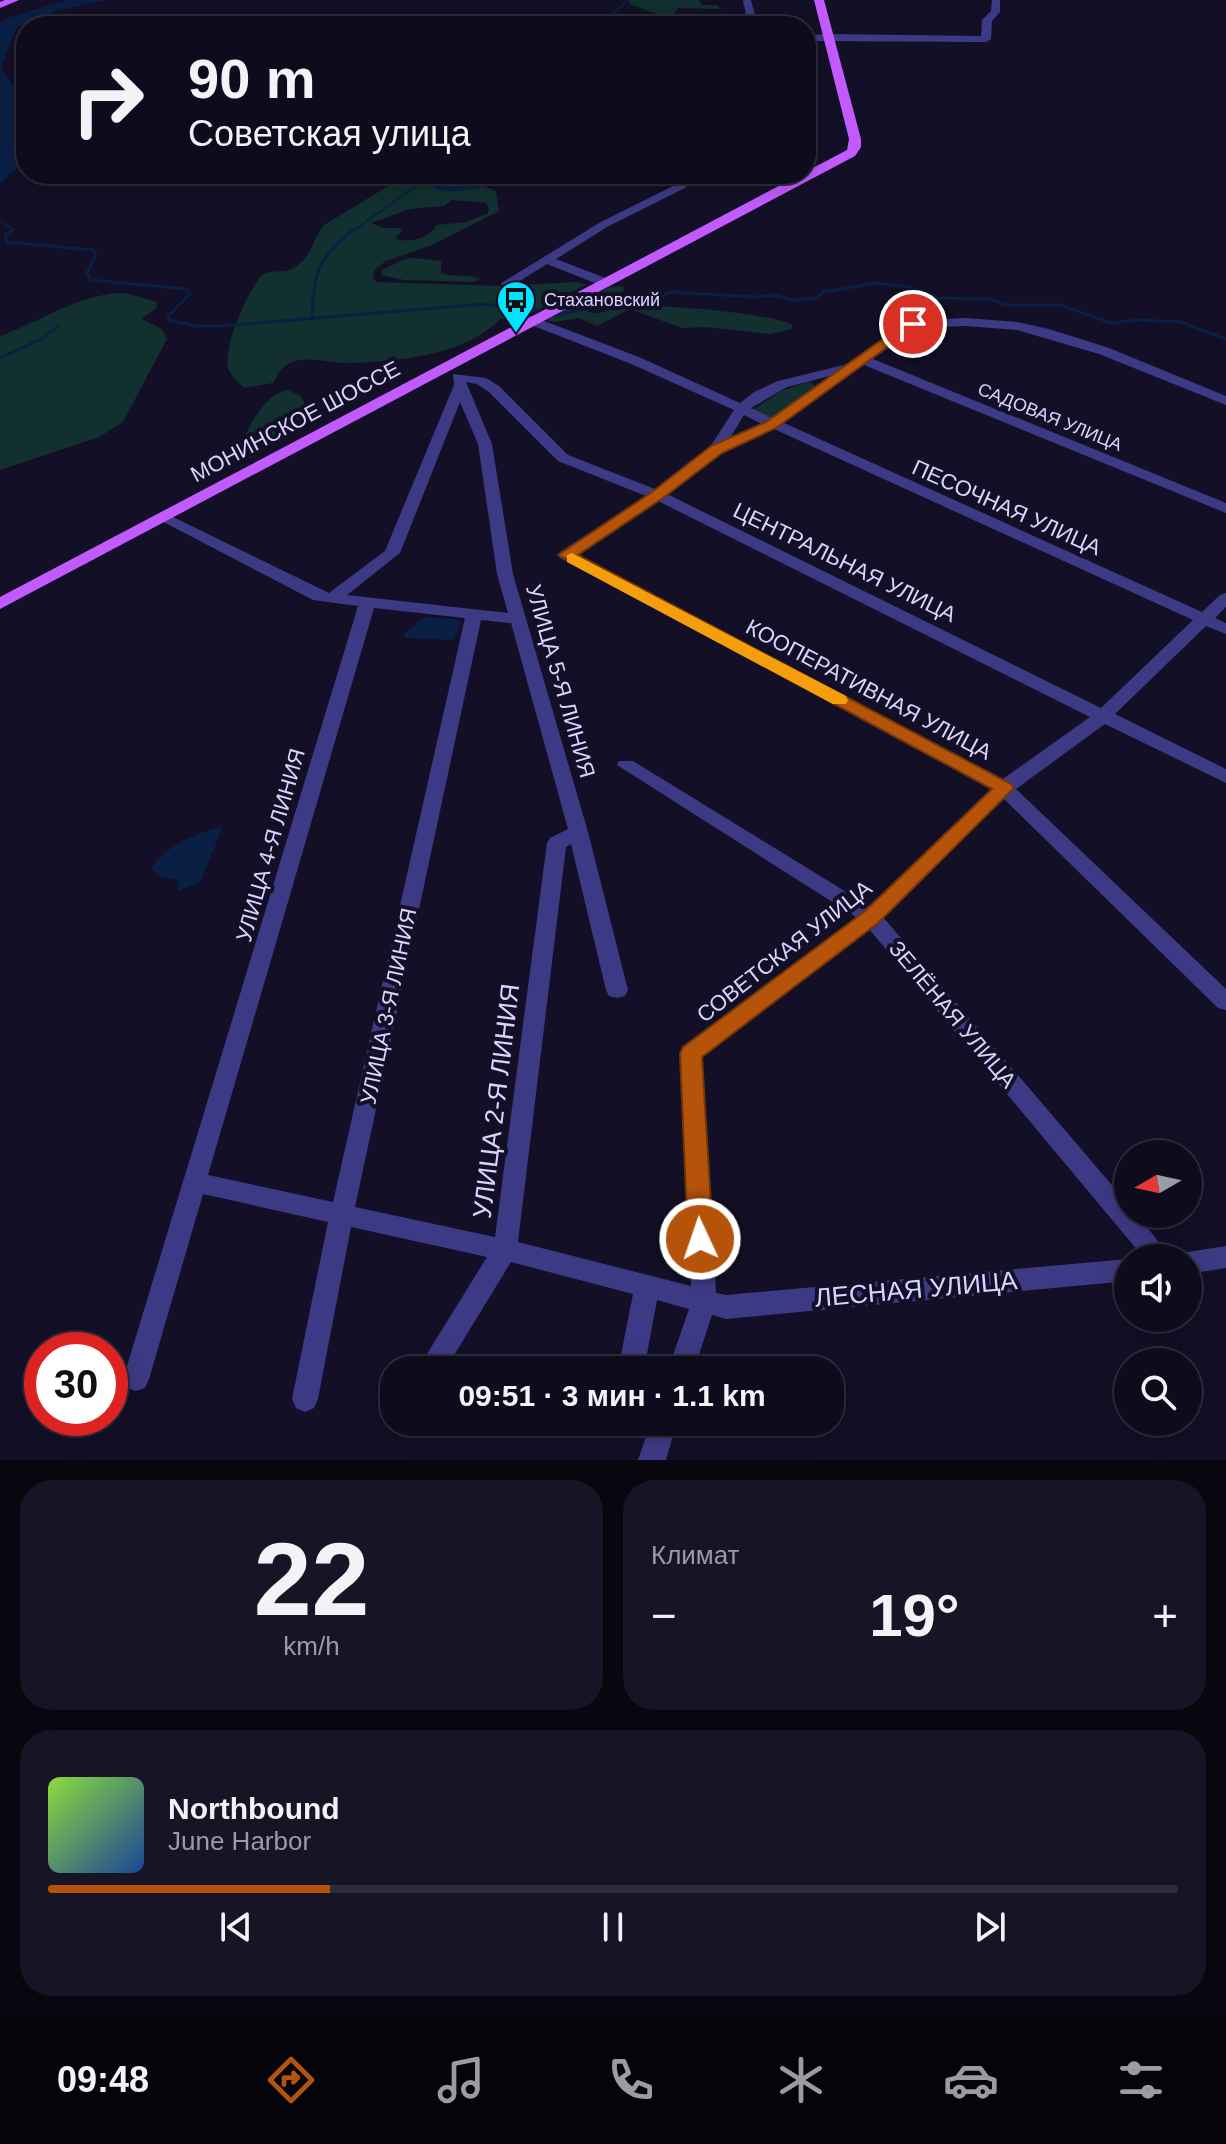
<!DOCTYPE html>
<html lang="ru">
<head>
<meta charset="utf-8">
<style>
	body { margin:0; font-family:Helvetica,sans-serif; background:#171425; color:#f1f3f6; height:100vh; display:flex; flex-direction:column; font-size:30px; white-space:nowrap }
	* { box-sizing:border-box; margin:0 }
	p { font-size:26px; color:#9b9ba3 }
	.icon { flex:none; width:44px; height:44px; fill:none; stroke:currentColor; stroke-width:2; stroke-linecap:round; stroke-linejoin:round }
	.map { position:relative; height:1460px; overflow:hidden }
	.side { display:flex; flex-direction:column; gap:20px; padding:20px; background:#08060f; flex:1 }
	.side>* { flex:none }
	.banner { position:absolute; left:16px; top:16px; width:800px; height:168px; border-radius:32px; box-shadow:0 4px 20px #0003,0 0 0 2px #2e2b3b; background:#0e0b1c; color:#f1f3f6; overflow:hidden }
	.needle { width:52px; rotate:261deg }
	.controls { position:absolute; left:1114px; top:1140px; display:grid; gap:16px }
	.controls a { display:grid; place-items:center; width:88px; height:88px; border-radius:50%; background:#0e0b1c; box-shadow:0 4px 20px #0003,0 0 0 2px #2e2b3b; font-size:40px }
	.speed { position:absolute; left:24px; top:1332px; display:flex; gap:16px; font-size:40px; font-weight:700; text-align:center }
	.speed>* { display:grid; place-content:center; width:104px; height:104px; border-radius:50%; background:#0e0b1c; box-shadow:0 4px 20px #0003,0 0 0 2px #2e2b3b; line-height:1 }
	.speed .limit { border:12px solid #d22; background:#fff; color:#111 }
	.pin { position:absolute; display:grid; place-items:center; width:68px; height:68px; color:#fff; margin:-34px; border:4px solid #fff; border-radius:50%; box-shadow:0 2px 8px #0007 }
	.me { position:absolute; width:88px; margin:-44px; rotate:357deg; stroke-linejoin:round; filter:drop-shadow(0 0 6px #0008) }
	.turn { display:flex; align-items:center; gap:28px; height:168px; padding:0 40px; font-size:36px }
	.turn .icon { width:104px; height:104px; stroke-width:2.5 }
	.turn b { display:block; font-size:56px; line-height:68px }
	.big { font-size:60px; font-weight:700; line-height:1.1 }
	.side .card { flex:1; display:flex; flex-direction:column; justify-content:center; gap:12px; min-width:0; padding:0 28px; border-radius:32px; background:#171425 }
	.side .dial { align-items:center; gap:0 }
	.dial b { font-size:104px; line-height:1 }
	.song { display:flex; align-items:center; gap:24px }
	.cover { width:96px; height:96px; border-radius:12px; background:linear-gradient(135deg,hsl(90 70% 55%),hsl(220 70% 35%)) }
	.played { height:8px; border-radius:4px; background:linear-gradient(90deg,#b45309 25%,#2e2b3b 25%) }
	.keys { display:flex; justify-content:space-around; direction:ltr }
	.heat { display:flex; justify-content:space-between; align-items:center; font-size:44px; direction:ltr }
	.side .tiles { flex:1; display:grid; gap:20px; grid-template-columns:1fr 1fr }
	.card:last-child { grid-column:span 2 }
	.trip { position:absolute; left:380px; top:1356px; width:464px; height:80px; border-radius:32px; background:#0e0b1c; box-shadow:0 4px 20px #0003,0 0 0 2px #2e2b3b; font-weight:700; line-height:80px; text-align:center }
	.menu { display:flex; height:128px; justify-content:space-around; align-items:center; background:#06040b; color:#9b9ba3 }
	.menu .icon { width:56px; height:56px }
	.menu .selected { color:#b45309 }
	.menu b { font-size:36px; color:#f1f3f6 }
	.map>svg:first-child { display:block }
	.green { fill:#12302f; fill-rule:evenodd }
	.water { fill:#0a1f44 }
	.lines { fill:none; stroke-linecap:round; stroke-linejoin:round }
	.stream-far1 { stroke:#0a1f44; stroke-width:2 }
	.stream { stroke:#0a1f44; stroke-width:3 }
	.minor { fill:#3d3a85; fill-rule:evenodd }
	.major { fill:#c25bff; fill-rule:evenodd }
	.route { fill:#b45309; stroke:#753606; stroke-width:2 }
	.slow { fill:#f59e0b }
	.labels { text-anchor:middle; stroke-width:8; stroke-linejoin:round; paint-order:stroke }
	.far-poi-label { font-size:18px; fill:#d9d4ff; stroke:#130f26; text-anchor:start }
	.far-street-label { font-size:18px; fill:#d9d4ff; stroke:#130f26 }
	.street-label { font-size:22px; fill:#d9d4ff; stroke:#130f26 }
	.near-street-label { font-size:26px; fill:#d9d4ff; stroke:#130f26 }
</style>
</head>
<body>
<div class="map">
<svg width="1226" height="1460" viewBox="0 0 1226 1460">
	<rect width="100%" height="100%" fill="#130f26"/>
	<g class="green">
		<path d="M630,0H699L702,5H717L721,9L678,8L669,21L682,26H665L660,15L629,4Z"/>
		<path d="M408,174H446L452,179H444L462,190L481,185L496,191L499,211L432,245L386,261L374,270L373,279L377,282L502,286L576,282L587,284L524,317L500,319C467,355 396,362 349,363C329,364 300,352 283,368C279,371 276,379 273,383L244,388C239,382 230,376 228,368C224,343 246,296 261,276C271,268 281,274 291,269C312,260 311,240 324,225ZM452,200L486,203L489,210L487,214L466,222L437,225C427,239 411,243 395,239L402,230L400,228H384L371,223L410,209L444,206Z"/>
		<path d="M414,258L441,261V273C453,278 468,273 480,279L474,282L404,280L381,275L382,270L405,259Z"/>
		<path d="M619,286L624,287L623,292L583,308C594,320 615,307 630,306C656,304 774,313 792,325V329L770,334L705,327L682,328L630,309L597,326L579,318L554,322L546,320L609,287Z"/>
		<path d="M125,293L157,302V307L142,319L162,329L167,339L123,422L99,437L0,470V336C43,321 78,293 125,293Z"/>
		<path d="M809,381L817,387L775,419H768L753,410L781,391Z"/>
		<path d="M288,390L301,396L306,406L303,415L254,457L236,461C243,437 261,394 288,390Z"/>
	</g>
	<g class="water">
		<path d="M67,0H107L56,11L17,27L1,68C27,106 26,117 26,161L0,183V23L7,18Z"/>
		<path d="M491,174H508C490,187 450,198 430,186L444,179H470Z"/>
		<path d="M424,617L456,619L461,623L454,640L404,638L405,633Z"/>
		<path d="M223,826L201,881L178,892V880L162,878L151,868C169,843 194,835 223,826Z"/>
	</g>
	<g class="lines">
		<g class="stream-far1">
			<path d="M600,26L628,0"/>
			<path d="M0,221L13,229L11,231"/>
			<path d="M353,231L433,174"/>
		</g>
		<g class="stream">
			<path d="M13,229L5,236L7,242L92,250L96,254L87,273L91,280L186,289L190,294L168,316L169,320L195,326H223L483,304L540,310"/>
			<path d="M557,315L605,305L625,297L663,296L671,292L754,297L775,295L793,300L816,298L824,292L876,283L910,287L938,298L991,299L1004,305H1061L1111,323L1138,320L1181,322L1226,339"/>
			<path d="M312,316C313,273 320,254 355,229"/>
			<path d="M0,358L41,339L57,327"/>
		</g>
		<g class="minor">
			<path d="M743,0H751L758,26H748Z"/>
			<path d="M992,0H1000V12L992,21L991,39L986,42L806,41V35L829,34L981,36L982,20L991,11Z"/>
			<path d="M687,174H699L685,188L607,227L556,259L608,279V285H600L547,264L510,287L500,284L599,223L677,184Z"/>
			<path d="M531,316L639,357L740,403L754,392L778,381L848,364L908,321L966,318L1017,322L1049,329L1109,348L1226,396V405L1099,354L1017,330L966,326L916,328L873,359L1226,503V513L864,365L784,423L1202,612L1220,595L1226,593V607L1215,618L1226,623V634L1206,626L1115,714L1226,769V783L1105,724L1016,789L1226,989V1010L1218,1008L1004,799L883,917L1128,1204V1214H1137L1171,1258H1144L869,929L702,1058L716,1293L726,1295L1128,1259V1281L726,1319L712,1315L694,1370H668L689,1309L657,1300L644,1370H618L633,1294L511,1262L445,1370H417L487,1257L351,1227L318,1399L314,1408L305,1412L296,1408L292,1399L328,1222L203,1194L149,1379L145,1388L136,1391L127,1388L123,1379L358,606L313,600L154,517L157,514H167L329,593L385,551L454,385L453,374L486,378L499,386L568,455L655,489L710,447L734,410L629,363L526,323V317ZM833,375L772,418L751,408L787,387ZM466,382L477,384L489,392L558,461L646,496L560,552L558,555L560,558L991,789L869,906L633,761H619L617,765L856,917L683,1048L680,1054L691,1286L518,1242L566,847L571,844L606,990L609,996L617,998L625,996L628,990L588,832L513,574L492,444ZM460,402L478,444L497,574L508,613L347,595L400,553ZM744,415L762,424L730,438ZM774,429L1193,620L1101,708L667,494L721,453ZM658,501L1090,717L1003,779L577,555ZM374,608L465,618L333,1202L208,1175ZM481,620L511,623L568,829L550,838L547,843L495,1237L355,1207Z"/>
			<path d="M1226,1246V1268L1188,1274V1258H1178L1188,1252Z"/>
			<path d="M651,1422H677L666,1460H638Z"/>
		</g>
		<g class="major">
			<path d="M5,0H19L0,8V2Z"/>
			<path d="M814,0H824L861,139V147L855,156L0,609V597L847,150L849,139Z"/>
		</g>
	</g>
	<path class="route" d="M908,321L919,324L776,428L722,453L663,498L578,555L1011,784L1014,788L878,923L702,1057L713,1239L709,1247L700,1250L692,1247L688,1239L680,1054L683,1047L864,912L992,789L558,555L652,492L711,446L766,422Z"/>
	<path class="slow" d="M572,553L846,696L848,700L846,704H833L567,562V555Z"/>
	<defs>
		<symbol id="bus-pin" viewBox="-11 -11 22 30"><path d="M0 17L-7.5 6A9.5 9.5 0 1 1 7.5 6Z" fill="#00e5ff" stroke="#130f26"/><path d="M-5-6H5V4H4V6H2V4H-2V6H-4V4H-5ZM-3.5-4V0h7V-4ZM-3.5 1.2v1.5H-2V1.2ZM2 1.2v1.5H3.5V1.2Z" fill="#111"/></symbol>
	</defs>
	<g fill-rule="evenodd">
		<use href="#bus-pin" x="494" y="278" width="44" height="60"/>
	</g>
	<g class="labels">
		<g class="far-poi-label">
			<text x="544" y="306">Стахановский</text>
		</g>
		<g class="far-street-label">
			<text transform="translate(1050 417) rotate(22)" y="6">САДОВАЯ УЛИЦА</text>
		</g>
		<g class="street-label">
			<text transform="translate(295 421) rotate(-28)" y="8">МОНИНСКОЕ ШОССЕ</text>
			<text transform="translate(1007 507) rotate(24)" y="8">ПЕСОЧНАЯ УЛИЦА</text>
			<text transform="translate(845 562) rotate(26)" y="8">ЦЕНТРАЛЬНАЯ УЛИЦА</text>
			<text transform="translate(561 681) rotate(74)" y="8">УЛИЦА 5-Я ЛИНИЯ</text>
			<text transform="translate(869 689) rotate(28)" y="8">КООПЕРАТИВНАЯ УЛИЦА</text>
			<text transform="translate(270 845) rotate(-74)" y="8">УЛИЦА 4-Я ЛИНИЯ</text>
			<text transform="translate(784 951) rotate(-38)" y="8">СОВЕТСКАЯ УЛИЦА</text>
			<text transform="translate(388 1006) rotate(-78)" y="8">УЛИЦА 3-Я ЛИНИЯ</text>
			<text transform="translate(953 1014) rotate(50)" y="8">ЗЕЛЁНАЯ УЛИЦА</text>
		</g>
		<g class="near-street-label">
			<text transform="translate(496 1101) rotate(-83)" y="9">УЛИЦА 2-Я ЛИНИЯ</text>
			<text transform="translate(916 1289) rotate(-5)" y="9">ЛЕСНАЯ УЛИЦА</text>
		</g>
	</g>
</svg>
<div class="controls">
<a><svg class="needle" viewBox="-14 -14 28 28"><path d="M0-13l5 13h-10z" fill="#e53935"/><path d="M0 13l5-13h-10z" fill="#9b9ba3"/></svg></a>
<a><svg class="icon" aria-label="sound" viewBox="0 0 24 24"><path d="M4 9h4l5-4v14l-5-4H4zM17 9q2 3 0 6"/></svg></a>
<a><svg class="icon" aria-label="search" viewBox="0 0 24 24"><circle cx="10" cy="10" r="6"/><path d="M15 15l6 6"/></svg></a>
</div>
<div class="speed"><div class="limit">30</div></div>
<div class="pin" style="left:913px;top:324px;background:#d93025"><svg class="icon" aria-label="arrive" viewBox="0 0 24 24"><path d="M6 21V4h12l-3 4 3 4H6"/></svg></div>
<svg class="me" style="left:700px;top:1239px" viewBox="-20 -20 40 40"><circle r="17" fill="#b45309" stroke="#fff" stroke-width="3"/><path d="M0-11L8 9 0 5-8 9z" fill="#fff"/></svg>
<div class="trip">09:51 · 3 мин · 1.1 km</div>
<div class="banner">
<div class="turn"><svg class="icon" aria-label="right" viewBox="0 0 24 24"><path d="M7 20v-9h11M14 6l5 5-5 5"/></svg><div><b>90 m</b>Советская улица</div></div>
</div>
</div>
<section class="side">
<div class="tiles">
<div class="card dial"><b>22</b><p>km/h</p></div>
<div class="card"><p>Климат</p>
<div class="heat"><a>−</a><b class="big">19°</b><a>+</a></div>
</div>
<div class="card">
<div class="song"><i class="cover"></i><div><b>Northbound</b><p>June Harbor</p></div></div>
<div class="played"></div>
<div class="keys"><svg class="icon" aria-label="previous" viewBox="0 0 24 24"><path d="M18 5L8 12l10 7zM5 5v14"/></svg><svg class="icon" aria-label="pause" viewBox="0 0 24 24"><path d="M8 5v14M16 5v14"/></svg><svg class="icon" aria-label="next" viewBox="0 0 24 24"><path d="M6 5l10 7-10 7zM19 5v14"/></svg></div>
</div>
</div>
</section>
<nav class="menu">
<b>09:48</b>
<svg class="icon selected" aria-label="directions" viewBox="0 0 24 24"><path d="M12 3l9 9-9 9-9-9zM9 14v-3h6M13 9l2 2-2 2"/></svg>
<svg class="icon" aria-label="music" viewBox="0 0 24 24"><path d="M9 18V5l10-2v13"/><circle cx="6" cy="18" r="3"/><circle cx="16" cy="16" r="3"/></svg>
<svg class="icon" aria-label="phone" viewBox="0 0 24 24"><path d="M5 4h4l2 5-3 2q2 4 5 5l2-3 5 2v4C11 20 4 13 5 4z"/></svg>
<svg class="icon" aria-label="climate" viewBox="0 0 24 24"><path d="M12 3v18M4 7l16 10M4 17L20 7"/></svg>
<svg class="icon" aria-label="car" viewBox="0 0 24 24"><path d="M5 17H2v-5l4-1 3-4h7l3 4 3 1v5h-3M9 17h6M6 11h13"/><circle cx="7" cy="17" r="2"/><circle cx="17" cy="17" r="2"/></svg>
<svg class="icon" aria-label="filters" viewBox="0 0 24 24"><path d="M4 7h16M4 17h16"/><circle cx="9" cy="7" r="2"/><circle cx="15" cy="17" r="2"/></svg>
</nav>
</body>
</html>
